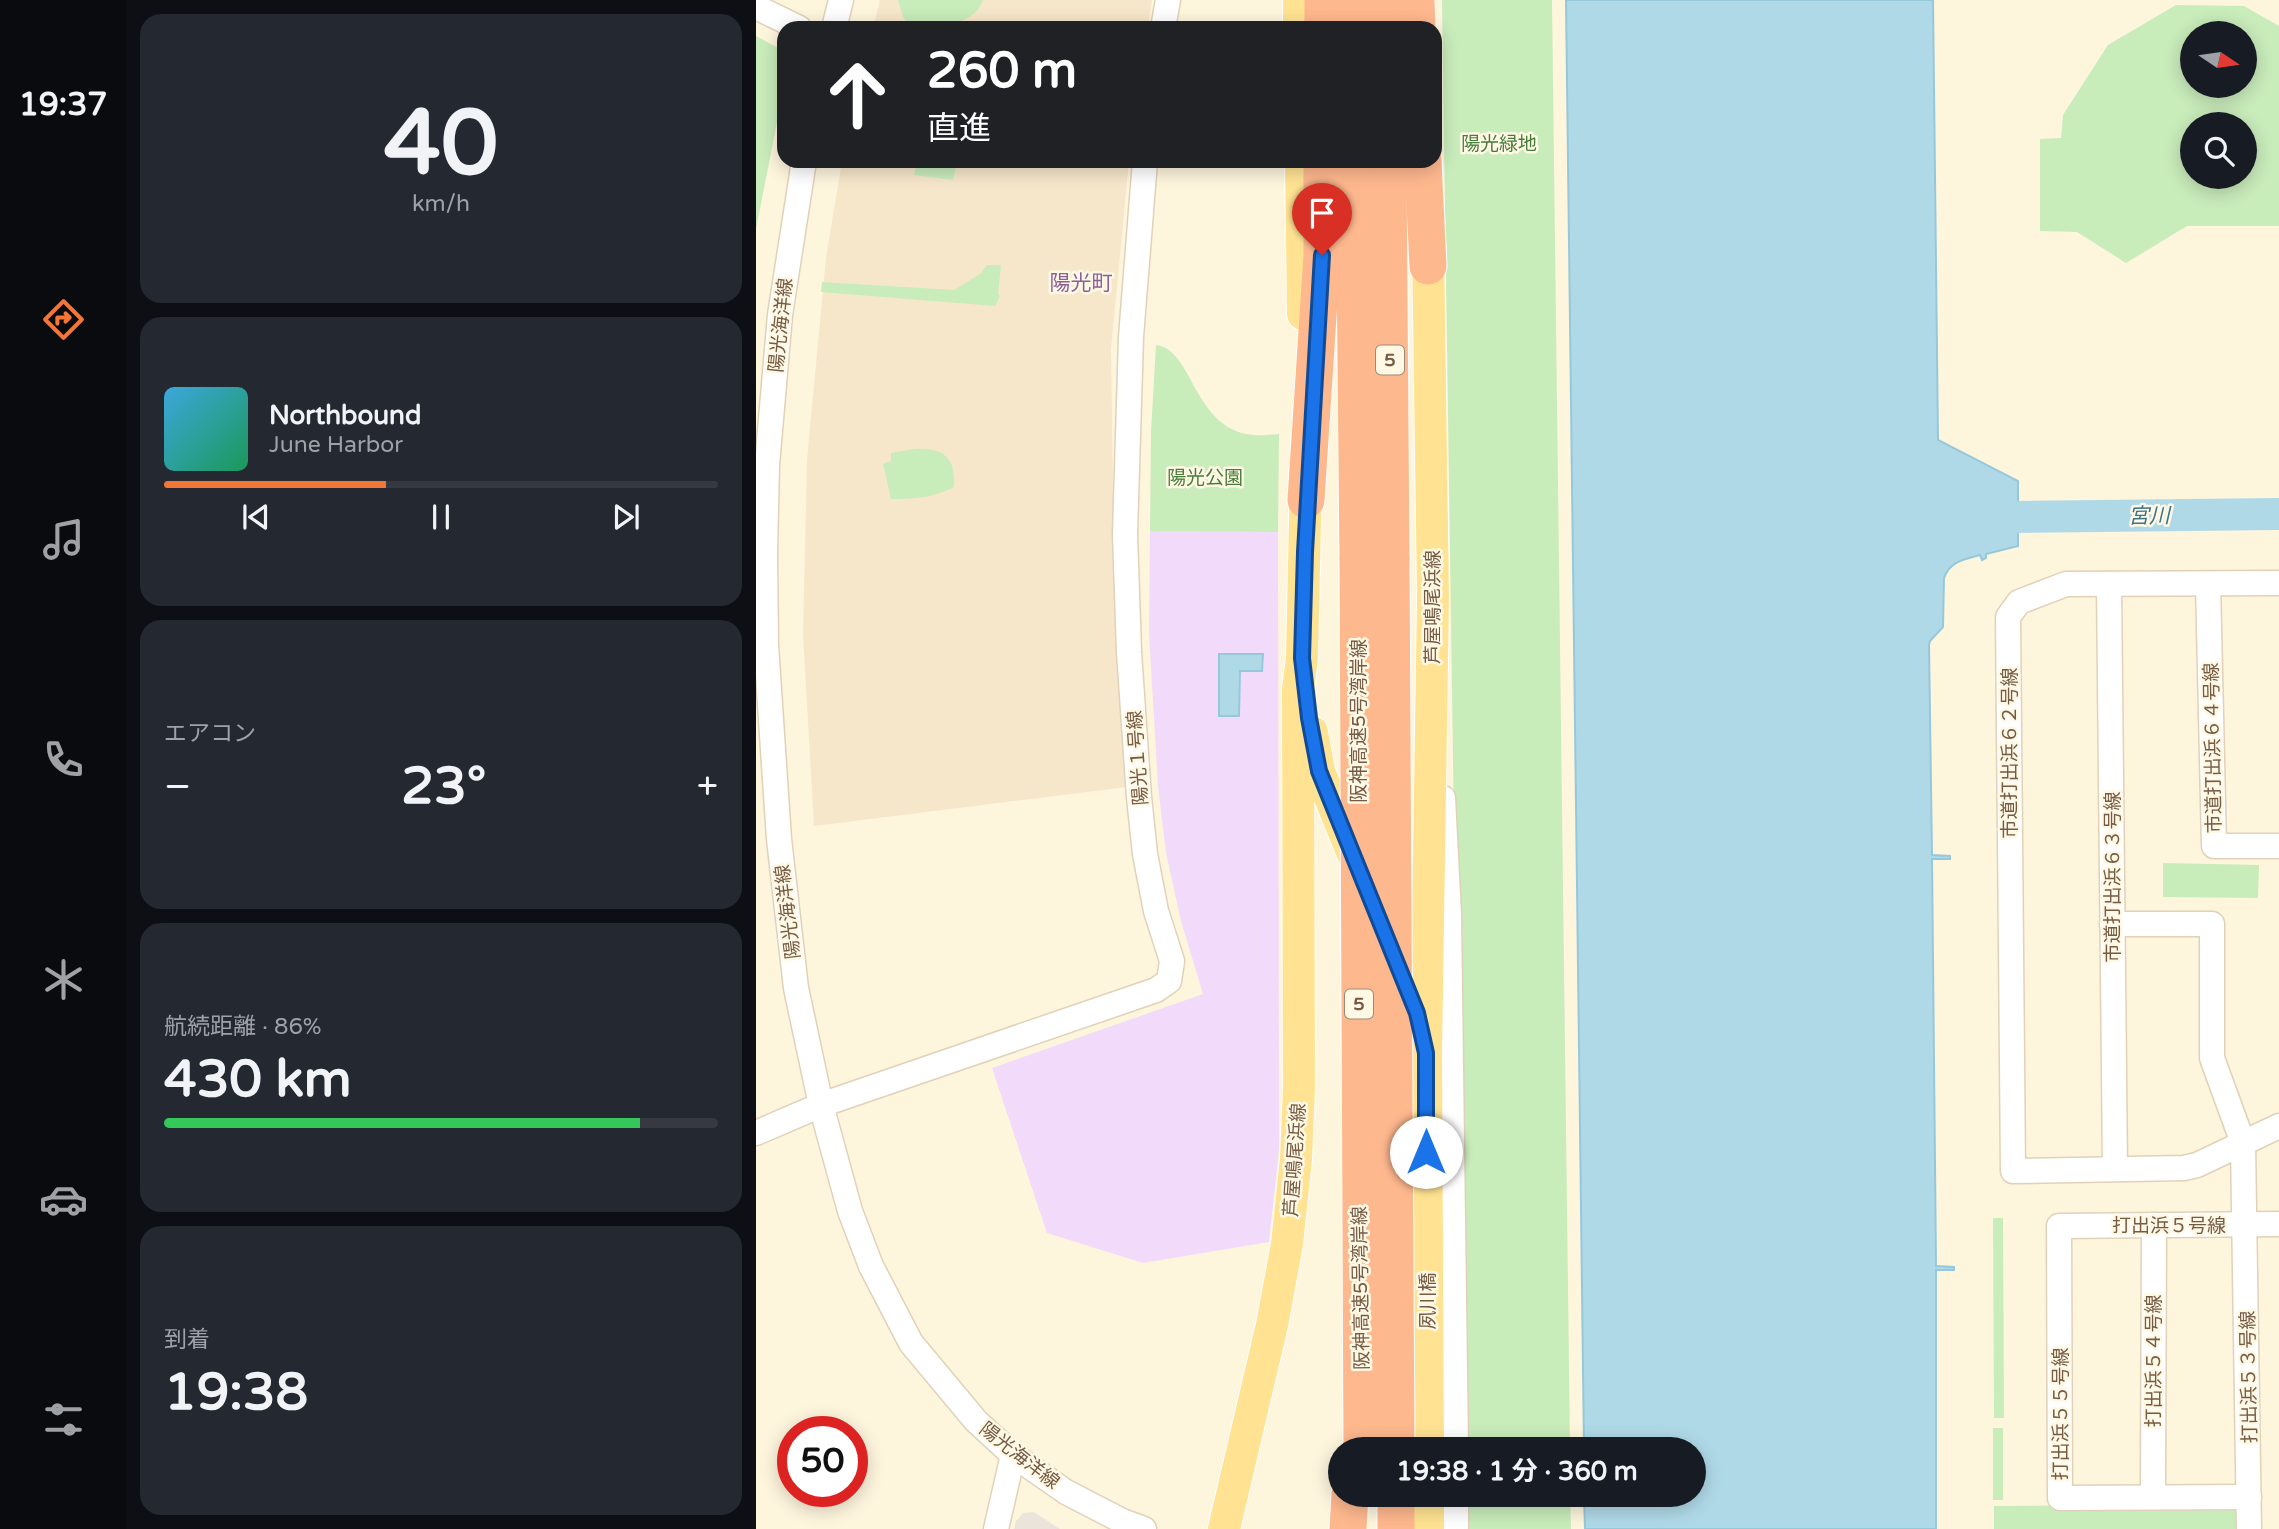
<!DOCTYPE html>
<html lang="ja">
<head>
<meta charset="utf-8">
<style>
	body { margin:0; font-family:"Varela Round","Noto Sans JP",sans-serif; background:#242831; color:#f1f3f6; height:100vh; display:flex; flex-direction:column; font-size:26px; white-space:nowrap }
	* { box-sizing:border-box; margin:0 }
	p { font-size:23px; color:#9ea1a6 }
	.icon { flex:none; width:38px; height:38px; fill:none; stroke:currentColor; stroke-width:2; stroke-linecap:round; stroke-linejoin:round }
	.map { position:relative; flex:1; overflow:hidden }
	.sheet { display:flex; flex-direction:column; gap:14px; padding:14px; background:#0d0f14; width:630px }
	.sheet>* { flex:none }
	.top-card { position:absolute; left:21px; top:21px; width:665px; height:147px; border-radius:21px; box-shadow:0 4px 18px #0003; background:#202124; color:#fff; overflow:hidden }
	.needle { width:46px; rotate:103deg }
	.buttons { position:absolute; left:1424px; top:21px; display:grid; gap:14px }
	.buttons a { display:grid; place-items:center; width:77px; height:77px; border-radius:50%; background:#171b24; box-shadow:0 4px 18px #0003; font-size:35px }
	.speed { position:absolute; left:21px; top:1416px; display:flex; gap:14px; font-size:35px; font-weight:700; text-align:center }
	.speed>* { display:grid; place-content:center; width:91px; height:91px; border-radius:50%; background:#171b24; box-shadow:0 4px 18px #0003; line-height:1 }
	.speed .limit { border:10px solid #d22; background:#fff; color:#111 }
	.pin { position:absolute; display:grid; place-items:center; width:60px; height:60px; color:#fff; margin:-72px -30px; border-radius:50% 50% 50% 0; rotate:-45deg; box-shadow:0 0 7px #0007 }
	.pin .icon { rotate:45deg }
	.me { position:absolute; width:77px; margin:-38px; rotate:0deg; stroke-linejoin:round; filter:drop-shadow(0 0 5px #0008) }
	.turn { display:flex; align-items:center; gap:24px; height:147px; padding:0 35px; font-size:32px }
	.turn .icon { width:91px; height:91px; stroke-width:2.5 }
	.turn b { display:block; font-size:49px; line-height:60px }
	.big { font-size:52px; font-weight:700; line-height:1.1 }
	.sheet .widget { flex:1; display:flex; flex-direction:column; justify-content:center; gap:10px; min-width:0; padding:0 24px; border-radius:21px; background:#242831 }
	.sheet .dial { align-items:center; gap:0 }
	.dial b { font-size:91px; line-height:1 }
	.song { display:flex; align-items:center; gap:21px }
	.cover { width:84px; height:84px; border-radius:10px; background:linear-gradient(135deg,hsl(200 70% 55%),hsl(150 70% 35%)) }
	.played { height:7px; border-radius:4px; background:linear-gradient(90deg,#f27737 40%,#363941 40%) }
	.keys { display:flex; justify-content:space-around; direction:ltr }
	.heat { display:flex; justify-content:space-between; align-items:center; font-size:38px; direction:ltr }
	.charge { height:10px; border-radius:5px; background:linear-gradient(90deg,#34c759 86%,#363941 0) }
	.trip { position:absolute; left:572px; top:1437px; width:378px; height:70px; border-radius:35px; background:#171b24; box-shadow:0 4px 18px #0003; font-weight:700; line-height:70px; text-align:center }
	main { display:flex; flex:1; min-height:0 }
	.menu { display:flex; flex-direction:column; width:126px; justify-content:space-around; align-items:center; background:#090b0e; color:#9ea1a6 }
	.menu .icon { width:49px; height:49px }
	.menu .on { color:#f27737 }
	.menu b { font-size:32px; color:#f1f3f6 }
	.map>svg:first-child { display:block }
	.residential { fill:#f6e7cb }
	.industrial { fill:#ebe4da }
	.education { fill:#f2dafa }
	.green { fill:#c9ecbb; fill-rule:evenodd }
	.water { fill:#b0d9e8; stroke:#96c8db; stroke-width:2 }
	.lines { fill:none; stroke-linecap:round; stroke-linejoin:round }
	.river { stroke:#b0d9e8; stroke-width:32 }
	.minor-casing { stroke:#e2d1b9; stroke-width:27 }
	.major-casing { stroke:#fff; stroke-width:34 }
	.highway-casing { stroke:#fff; stroke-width:39 }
	.minor { stroke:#fff; stroke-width:24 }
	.major { stroke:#ffe393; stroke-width:32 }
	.highway { stroke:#feb88e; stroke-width:37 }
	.highway-bridge-casing { stroke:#fff; stroke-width:39; stroke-linecap:butt }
	.highway-bridge { stroke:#feb88e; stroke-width:37 }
	.route-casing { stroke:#114b97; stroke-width:18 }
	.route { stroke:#1a73e8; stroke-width:12 }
	.labels { text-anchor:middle; stroke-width:5; stroke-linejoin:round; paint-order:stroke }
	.shield { fill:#fff8e5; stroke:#9e8a74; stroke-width:2 }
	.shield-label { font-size:18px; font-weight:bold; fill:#755b44 }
	.park-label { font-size:19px; fill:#477c3b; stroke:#fff8e5 }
	.street-label { font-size:19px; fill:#755b44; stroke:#fff8e5 }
	.neighbourhood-label { font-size:21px; fill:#8c5f99; stroke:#fff8e5 }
	.water-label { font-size:21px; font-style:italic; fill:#3c748b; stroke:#fff8e5 }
</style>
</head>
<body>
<main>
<nav class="menu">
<b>19:37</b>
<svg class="icon on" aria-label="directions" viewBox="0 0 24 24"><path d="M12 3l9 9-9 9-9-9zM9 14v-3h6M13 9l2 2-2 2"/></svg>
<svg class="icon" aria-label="music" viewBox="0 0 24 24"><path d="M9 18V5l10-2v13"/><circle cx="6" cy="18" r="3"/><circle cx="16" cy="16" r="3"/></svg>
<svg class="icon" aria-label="phone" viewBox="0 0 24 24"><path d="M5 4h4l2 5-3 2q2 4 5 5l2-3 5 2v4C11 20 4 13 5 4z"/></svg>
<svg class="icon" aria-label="climate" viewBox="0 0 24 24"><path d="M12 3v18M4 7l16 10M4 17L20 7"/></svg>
<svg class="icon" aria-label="car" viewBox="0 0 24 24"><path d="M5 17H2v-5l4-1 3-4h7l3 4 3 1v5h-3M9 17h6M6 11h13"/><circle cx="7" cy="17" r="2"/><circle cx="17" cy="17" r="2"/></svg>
<svg class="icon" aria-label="filters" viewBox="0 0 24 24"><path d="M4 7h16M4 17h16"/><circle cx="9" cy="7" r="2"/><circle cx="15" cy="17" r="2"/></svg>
</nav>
<section class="sheet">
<div class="widget dial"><b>40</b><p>km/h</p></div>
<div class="widget">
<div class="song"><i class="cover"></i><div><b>Northbound</b><p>June Harbor</p></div></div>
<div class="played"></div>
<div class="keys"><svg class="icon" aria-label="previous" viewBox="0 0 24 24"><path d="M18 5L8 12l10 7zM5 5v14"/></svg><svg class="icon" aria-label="pause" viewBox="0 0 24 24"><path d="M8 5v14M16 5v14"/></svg><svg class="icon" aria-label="next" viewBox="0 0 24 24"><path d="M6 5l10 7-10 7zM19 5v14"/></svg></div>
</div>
<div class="widget"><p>エアコン</p>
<div class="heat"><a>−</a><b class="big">23°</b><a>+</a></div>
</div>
<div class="widget"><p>航続距離 · 86%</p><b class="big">430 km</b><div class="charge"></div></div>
<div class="widget"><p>到着</p><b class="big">19:38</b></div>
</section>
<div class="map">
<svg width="1523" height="1529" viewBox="0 0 1523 1529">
	<rect width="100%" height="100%" fill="#fef5dd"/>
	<g class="residential">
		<path d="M124,0H396L392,28H117Z"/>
		<path d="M86,161H373L355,349L359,619L371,787L58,826L47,634L51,460L70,258Z"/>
	</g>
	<path class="industrial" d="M278,1512L304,1529H258L260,1521L267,1513Z"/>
	<path class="education" d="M394,531L522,532L523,1150L513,1242L387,1263L291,1233L236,1068L447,994L425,921L410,853L402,786L393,633Z"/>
	<g class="green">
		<path d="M142,0H227C222,15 208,21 194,25V28H156L147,17Z"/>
		<path d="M686,0H796L814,1449H707Z"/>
		<path d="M1420,5L1488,6L1523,26V226H1431L1370,263L1321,232L1284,231V139L1305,138L1307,115L1352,45ZM1437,33H1489V86H1437ZM1437,124H1489V177H1437Z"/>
		<path d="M0,36L26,50L28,87L0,229Z"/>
		<path d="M161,161H201L197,180L158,175Z"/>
		<path d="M231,265H245L242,294L244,296L239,306L65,292L66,282L198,290L224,274Z"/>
		<path d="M400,345C436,349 437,423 490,434C501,436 512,435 523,434L522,532L394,531L395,432Z"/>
		<path d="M158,449C187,447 200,457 198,487C177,498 158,499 135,499L127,464L135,461V453Z"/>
		<path d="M1407,863L1503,865L1502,898L1407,897Z"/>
		<path d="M1237,1218H1247L1248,1418H1238Z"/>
		<rect x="1237" y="1428" width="10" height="72"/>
		<path d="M708,1495H814L815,1529H709Z"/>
		<path d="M1487,1504V1529H1238V1506Z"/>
	</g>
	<g class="water">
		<path d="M810,0H1177L1182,440L1262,481V546L1230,554V558L1226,560L1224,555C1209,559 1194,561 1188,578L1187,627L1174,641L1173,645L1176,855L1194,856V859H1176L1180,1266L1198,1267V1270H1180V1529H829L828,1495L938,1494V1449H828Z"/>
		<path d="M463,654H507L506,671H484L483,716H463Z"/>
	</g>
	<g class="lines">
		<path class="river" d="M1262,517L1523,514"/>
		<defs>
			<g id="minor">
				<path d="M0,7L43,28"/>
				<path d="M78,28L85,0"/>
				<path d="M407,28L412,0"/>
				<path d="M48,161L24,315L11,465L9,553L10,645L23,839L40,988L65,1105L94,1211L115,1266L155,1343L220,1421L257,1455L310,1492L366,1521L388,1529"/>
				<path d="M1523,583L1310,584L1263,602L1252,617L1257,1171L1428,1168L1441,1165L1523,1126"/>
				<path d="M1353,584L1359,1169"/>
				<path d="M1452,584L1458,846H1523"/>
				<path d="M687,798L693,915L700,1449"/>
				<path d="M1356,924H1456V1058L1487,1143L1493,1529"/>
				<path d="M0,1133L65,1105L400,990L413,981L416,961L400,911L389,854L383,797L373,652L369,534L375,337L389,161"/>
				<path d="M700,1494V1529"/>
				<path d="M1397,1497L1398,1225"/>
				<path d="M1493,1497L1304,1498L1303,1226L1523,1224"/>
				<path d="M240,1529L257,1455"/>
			</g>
			<g id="major">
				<path d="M543,0V28"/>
				<path d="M545,161L547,314"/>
				<path d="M672,243L677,598L670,1053L672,1449"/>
				<path d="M556,732L563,771L601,864"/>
				<path d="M672,1494V1529"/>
				<path d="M468,1529L516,1325L531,1244L540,1159L543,1088L542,689L546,658L550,474"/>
			</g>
			<g id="highway">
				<path d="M567,0V28"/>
				<path d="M596,0L597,28"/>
				<path d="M631,0V28"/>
				<path d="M660,0L661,28"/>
				<path d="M598,161L602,560"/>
				<path d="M632,161L635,560"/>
				<path d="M667,161L672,266"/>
				<path d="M550,500L566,255V161"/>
				<path d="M640,1494V1529"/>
				<path d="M592,1529L594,1494"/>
			</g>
		</defs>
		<use href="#minor" class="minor-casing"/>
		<use href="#major" class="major-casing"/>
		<use href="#highway" class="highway-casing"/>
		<use href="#minor" class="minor"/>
		<use href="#major" class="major"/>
		<use href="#highway" class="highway"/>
		<defs>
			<g id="highway-bridge">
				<path d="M602,560L606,1449"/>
				<path d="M635,560L640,1449"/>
			</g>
		</defs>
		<use href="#highway-bridge" class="highway-bridge-casing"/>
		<use href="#highway-bridge" class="highway-bridge"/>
	</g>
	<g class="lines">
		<defs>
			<path id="route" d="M566,255L549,552L546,658L553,718L563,771L661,1013L670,1053V1152"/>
		</defs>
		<use href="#route" class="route-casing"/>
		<use href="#route" class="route"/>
	</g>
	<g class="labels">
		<g class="shield">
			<rect x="620" y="345.5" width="28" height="29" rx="5"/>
			<rect x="589" y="989.5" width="28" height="29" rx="5"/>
		</g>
		<g class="shield-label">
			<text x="634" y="366">5</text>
			<text x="603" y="1010">5</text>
		</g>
		<g class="park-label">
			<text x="743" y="150">陽光緑地</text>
			<text x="449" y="484">陽光公園</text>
		</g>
		<g class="street-label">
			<text transform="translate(24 325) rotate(-84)" y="7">陽光海洋線</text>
			<text transform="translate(676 607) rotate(-90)" y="7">芦屋鳴尾浜線</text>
			<text transform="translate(602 721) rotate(-90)" y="7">阪神高速5号湾岸線</text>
			<text transform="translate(1456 748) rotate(-91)" y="7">市道打出浜６４号線</text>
			<text transform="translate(1253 753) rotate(-90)" y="7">市道打出浜６２号線</text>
			<text transform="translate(381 758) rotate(-94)" y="7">陽光１号線</text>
			<text transform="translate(1356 877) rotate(-90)" y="7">市道打出浜６３号線</text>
			<text transform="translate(31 912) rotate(-97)" y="7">陽光海洋線</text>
			<text transform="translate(538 1160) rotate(-86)" y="7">芦屋鳴尾浜線</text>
			<text x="1413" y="1232">打出浜５号線</text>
			<text transform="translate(604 1288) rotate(-91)" y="7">阪神高速5号湾岸線</text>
			<text transform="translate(671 1301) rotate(-90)" y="7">夙川橋</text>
			<text transform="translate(1397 1361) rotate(-90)" y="7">打出浜５４号線</text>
			<text transform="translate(1492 1377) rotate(-91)" y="7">打出浜５３号線</text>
			<text transform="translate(1304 1414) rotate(-90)" y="7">打出浜５５号線</text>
			<text transform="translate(264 1455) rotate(38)" y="7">陽光海洋線</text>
		</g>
		<g class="neighbourhood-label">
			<text x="325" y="290">陽光町</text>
		</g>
		<g class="water-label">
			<text transform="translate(1393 516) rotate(-1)" y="7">宮川</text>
		</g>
	</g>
</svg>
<div class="buttons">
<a><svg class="needle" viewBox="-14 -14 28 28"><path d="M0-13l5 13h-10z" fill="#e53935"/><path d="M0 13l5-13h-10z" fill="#9ea1a6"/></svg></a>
<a><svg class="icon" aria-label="search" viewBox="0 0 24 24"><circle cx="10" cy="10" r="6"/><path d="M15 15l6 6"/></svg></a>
</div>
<div class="speed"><div class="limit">50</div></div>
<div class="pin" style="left:566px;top:255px;background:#d93025"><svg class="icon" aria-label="arrive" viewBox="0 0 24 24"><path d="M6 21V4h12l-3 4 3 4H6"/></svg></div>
<svg class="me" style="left:670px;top:1152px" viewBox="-20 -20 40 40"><circle r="19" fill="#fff"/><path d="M0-13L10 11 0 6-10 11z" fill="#1a73e8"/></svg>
<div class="trip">19:38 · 1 分 · 360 m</div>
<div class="top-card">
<div class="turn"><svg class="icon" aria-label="ahead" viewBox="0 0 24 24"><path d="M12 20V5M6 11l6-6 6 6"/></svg><div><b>260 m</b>直進</div></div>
</div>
</div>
</main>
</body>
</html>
